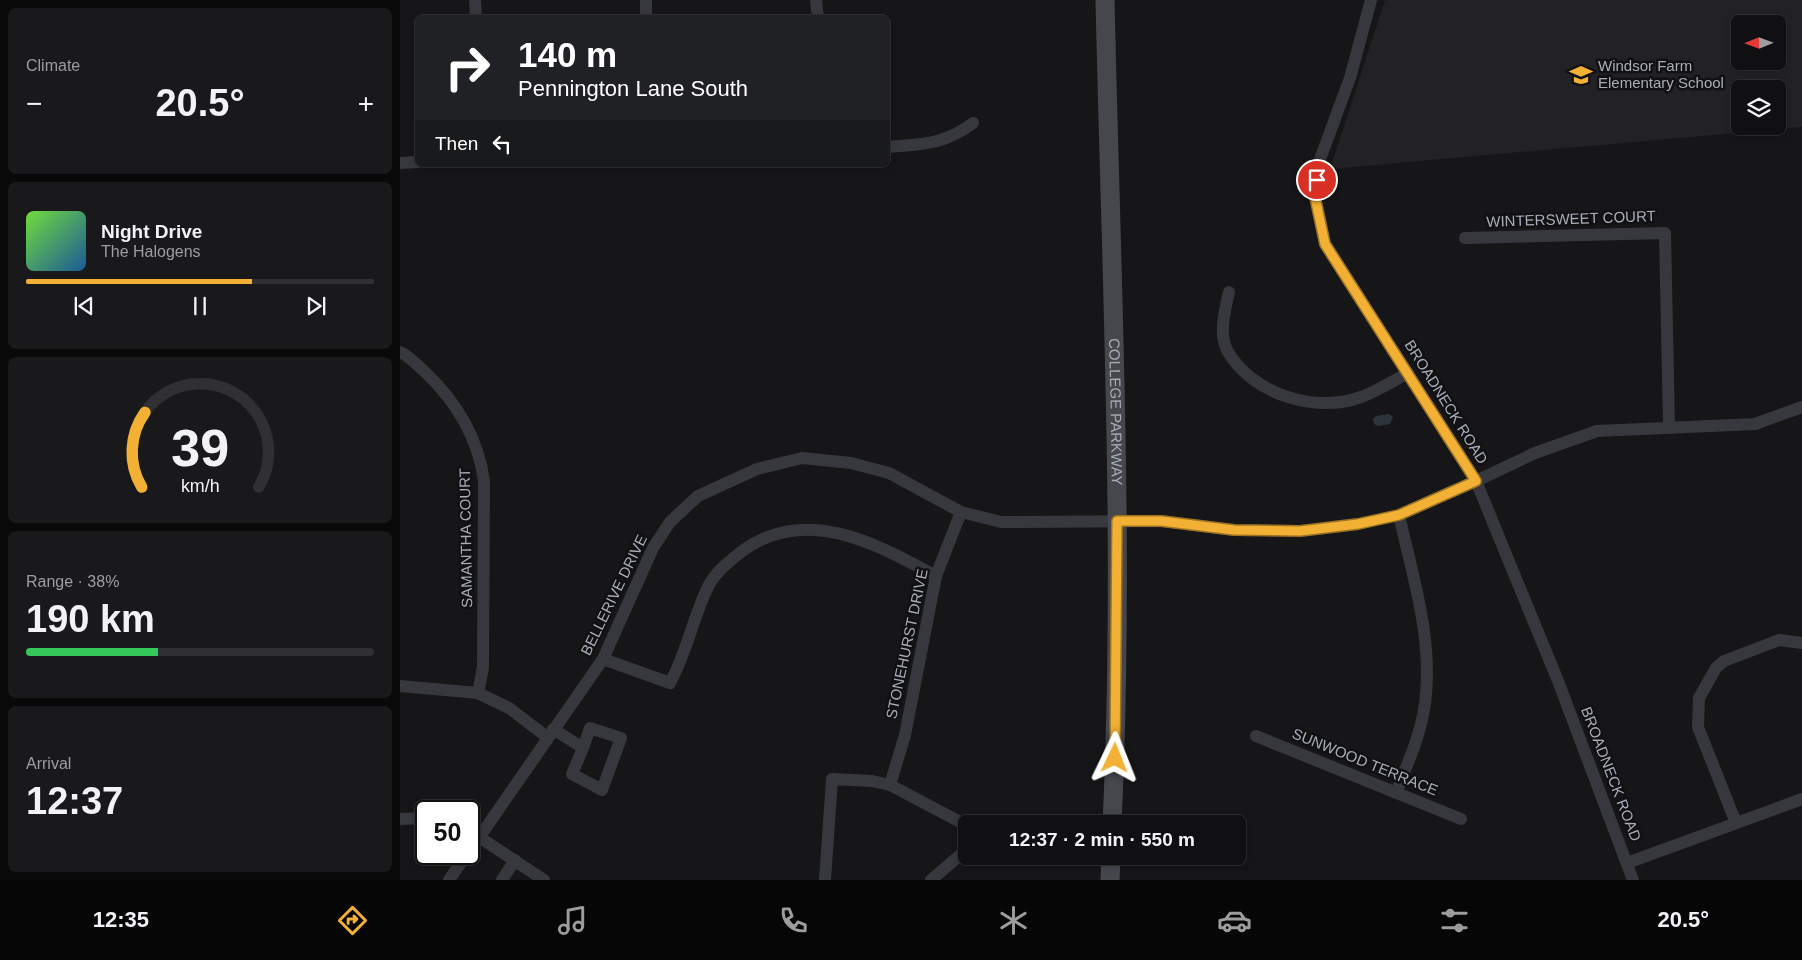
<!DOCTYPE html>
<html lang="en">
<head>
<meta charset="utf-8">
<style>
	body { margin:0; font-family:Arial,sans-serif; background:#19191b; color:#f1f3f6; height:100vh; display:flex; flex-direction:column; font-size:19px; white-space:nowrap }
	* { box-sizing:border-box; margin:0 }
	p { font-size:16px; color:#9c9d9f }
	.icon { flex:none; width:28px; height:28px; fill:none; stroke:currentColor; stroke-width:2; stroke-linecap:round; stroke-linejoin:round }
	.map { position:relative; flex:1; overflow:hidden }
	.drawer { display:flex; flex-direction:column; gap:8px; padding:8px; background:#09090a; width:400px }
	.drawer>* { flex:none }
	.banner { position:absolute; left:15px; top:15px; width:475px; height:152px; border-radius:8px; box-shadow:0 2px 8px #0003,0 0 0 1px #303032; background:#202124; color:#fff; overflow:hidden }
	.needle { width:32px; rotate:269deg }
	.buttons { position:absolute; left:1331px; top:15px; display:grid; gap:10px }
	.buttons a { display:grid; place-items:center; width:55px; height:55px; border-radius:8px; background:#101012; box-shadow:0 2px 8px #0003,0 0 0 1px #303032; font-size:25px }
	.speed { position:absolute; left:15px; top:800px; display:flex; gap:10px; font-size:25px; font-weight:700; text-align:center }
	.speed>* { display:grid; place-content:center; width:65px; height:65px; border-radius:50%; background:#101012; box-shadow:0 2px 8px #0003,0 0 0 1px #303032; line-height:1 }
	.speed .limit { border:2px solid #111; border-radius:8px; background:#fff; color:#111 }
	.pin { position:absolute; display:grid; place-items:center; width:42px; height:42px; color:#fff; margin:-21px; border:2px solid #fff; border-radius:50%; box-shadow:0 1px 5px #0007 }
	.me { position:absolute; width:55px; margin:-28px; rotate:2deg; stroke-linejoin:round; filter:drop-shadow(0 0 4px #0008) }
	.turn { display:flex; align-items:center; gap:18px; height:105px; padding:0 20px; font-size:22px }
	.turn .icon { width:65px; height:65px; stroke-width:2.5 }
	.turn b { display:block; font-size:35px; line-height:42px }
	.then { display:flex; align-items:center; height:48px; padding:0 20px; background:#0003; gap:10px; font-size:19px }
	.big { font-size:38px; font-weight:800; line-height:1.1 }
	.drawer .widget { flex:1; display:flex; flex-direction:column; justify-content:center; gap:8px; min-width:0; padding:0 18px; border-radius:8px; background:#19191b }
	.drawer .dial { align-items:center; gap:0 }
	.dial svg { height:130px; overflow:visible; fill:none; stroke:#303032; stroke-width:7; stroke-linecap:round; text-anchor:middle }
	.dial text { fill:#f1f3f6; stroke:none }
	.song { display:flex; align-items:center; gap:15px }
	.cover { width:60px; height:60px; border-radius:8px; background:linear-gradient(135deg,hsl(100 70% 55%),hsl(210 70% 35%)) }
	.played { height:5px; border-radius:2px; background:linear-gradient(90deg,#f2b134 65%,#303032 65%) }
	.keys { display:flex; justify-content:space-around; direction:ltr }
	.heat { display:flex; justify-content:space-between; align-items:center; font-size:28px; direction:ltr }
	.charge { height:8px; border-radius:4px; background:linear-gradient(90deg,#34c759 38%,#303032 0) }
	.trip { position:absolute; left:558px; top:815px; width:288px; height:50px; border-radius:8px; background:#101012; box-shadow:0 2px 8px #0003,0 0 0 1px #303032; font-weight:800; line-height:50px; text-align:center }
	.dock { display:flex; height:80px; justify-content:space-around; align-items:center; background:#060607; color:#9c9d9f }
	.dock .icon { width:35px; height:35px }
	.dock .selected { color:#f2b134 }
	.dock b { font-size:22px; color:#f1f3f6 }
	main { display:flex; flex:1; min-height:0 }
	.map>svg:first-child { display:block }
	.built { fill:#222225; fill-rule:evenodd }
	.water { fill:#2c353c }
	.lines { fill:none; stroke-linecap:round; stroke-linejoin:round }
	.minor { stroke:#37383d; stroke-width:12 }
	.secondary { stroke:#45474d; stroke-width:19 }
	.route-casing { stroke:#9d7322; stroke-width:12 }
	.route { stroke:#f2b134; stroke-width:9 }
	.labels { text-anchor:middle; stroke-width:5; stroke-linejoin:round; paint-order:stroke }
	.poi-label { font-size:15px; fill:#a8adb8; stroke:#111113; text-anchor:start }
	.street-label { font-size:15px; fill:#a8adb8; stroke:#111113 }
</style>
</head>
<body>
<main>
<section class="drawer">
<div class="widget"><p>Climate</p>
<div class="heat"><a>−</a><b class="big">20.5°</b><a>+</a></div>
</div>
<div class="widget">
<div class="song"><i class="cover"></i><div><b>Night Drive</b><p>The Halogens</p></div></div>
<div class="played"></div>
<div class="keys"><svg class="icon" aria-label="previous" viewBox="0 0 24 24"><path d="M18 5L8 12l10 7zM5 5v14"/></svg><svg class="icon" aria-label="pause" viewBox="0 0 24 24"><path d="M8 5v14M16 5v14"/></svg><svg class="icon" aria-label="next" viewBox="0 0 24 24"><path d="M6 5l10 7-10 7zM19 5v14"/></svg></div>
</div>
<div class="widget dial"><svg viewBox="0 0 100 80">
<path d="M14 69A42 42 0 1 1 86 69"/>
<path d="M14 69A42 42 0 0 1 16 23" stroke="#f2b134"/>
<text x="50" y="56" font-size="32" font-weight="700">39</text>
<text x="50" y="72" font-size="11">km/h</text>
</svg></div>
<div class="widget"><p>Range · 38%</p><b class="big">190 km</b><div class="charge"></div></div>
<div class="widget"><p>Arrival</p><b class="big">12:37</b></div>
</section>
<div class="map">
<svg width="1402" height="880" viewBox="0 0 1402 880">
	<rect width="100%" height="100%" fill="#161618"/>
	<path class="built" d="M985,0H1402V127L930,169ZM1340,24H1378V61H1340ZM1340,89H1378V126H1340Z"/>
	<path class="water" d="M989,414L993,417L990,424L978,426L974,424L973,419L976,416Z"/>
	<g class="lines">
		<g class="minor">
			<path d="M75,0L76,18"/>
			<path d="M416,0L418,18"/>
			<path d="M971,0L950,78L919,162L915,197L925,244L1076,481L1158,681L1233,880"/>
			<path d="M246,18V0"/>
			<path d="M488,147C521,144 544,145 573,123"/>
			<path d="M0,163L18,162"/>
			<path d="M1065,238L1265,233L1269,426"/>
			<path d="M829,292C825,310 818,335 828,352C853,394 915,414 961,397C977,391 993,381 1008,373"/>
			<path d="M0,352C9,356 17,365 24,371C57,402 78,437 84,481L83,667L78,693"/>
			<path d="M203,659L270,683C286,654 292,622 306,591C313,574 327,563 341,552C405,504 475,543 536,576"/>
			<path d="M0,686L78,693L109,708L147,737"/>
			<path d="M153,729L183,748L172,774L202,790L221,738L190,728L183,748"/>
			<path d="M856,736L1061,819"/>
			<path d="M490,785L505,735L536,576L561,512"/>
			<path d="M996,793C1007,765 1019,739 1024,710C1035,644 1013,578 999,515"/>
			<path d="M0,819L26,818"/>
			<path d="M1336,823L1298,727L1299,698L1316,668L1324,661L1379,640L1402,643"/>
			<path d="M69,833L79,837L144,880"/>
			<path d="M69,852L203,659L253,548L270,522L298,496L357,469L402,458L451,463L489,473L561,512L601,522L761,521L834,530L900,531L958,524L999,515L1076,481L1135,453L1197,431L1355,424L1402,407"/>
			<path d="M1227,863L1402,799"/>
			<path d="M49,880L67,854"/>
			<path d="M102,880L115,860"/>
			<path d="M425,880L432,779L472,781L490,785L566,825"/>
			<path d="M531,880L566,850"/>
		</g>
		<g class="secondary">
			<path id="s1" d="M705,0C711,274 725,549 712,824"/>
			<path d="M710,880L711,856"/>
		</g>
	</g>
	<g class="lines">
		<defs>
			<path id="route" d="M715,758L717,521H761L834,530L900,531L958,524L999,515L1076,481L925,244L915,197L917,180"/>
		</defs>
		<use href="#route" class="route-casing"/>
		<use href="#route" class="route"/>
	</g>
	<defs>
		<symbol id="school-bare" viewBox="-9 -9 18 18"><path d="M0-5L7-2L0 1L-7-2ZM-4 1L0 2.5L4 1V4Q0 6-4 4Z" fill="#f2b134" stroke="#111113" stroke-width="2.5" paint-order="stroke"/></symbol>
	</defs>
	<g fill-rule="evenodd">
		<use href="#school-bare" x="1165" y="59" width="32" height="32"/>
	</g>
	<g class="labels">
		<g class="poi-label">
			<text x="1198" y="71">Windsor Farm<tspan x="1198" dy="17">Elementary School</tspan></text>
		</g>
		<g class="street-label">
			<text transform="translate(1171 219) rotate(-2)" y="5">WINTERSWEET COURT</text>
			<text transform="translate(1046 402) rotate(58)" y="5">BROADNECK ROAD</text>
			<text dy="5" stroke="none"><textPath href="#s1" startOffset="412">COLLEGE PARKWAY</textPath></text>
			<text transform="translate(66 538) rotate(-91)" y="5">SAMANTHA COURT</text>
			<text transform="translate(214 595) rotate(-64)" y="5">BELLERIVE DRIVE</text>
			<text transform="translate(507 644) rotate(-78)" y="5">STONEHURST DRIVE</text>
			<text transform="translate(965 762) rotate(22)" y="5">SUNWOOD TERRACE</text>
			<text transform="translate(1211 774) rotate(69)" y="5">BROADNECK ROAD</text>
		</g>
	</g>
</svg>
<div class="buttons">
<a><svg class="needle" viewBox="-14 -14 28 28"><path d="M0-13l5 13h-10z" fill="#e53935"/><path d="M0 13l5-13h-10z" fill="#9c9d9f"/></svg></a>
<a><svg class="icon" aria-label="layers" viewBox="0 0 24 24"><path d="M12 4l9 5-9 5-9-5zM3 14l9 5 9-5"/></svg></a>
</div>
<div class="speed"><div class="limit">50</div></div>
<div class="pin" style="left:917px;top:180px;background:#d93025"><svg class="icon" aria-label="arrive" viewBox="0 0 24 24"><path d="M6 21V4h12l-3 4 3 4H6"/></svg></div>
<svg class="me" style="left:715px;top:758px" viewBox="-20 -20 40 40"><path d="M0-17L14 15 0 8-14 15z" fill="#f2b134" stroke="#fff" stroke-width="4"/></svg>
<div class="trip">12:37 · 2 min · 550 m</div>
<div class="banner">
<div class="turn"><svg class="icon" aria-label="right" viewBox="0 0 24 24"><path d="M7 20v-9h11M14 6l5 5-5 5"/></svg><div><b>140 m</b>Pennington Lane South</div></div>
<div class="then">Then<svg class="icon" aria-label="left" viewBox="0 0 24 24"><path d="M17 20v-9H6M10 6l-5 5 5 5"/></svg></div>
</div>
</div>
</main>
<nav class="dock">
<b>12:35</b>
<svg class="icon selected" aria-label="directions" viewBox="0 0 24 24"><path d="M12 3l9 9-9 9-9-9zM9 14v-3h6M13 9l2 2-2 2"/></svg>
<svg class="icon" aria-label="music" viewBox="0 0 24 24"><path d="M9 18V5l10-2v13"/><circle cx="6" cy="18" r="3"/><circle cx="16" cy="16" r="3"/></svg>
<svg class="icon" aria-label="phone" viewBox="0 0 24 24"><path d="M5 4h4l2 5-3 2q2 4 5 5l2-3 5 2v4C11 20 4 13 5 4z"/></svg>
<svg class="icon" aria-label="climate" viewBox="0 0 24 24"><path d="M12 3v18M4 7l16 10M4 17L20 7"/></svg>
<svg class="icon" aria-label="car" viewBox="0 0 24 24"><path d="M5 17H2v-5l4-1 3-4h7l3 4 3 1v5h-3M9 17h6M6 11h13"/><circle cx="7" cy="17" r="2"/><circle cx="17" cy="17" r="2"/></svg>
<svg class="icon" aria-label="filters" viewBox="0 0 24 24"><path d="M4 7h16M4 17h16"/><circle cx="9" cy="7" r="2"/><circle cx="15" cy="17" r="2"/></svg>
<b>20.5°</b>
</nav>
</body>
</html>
